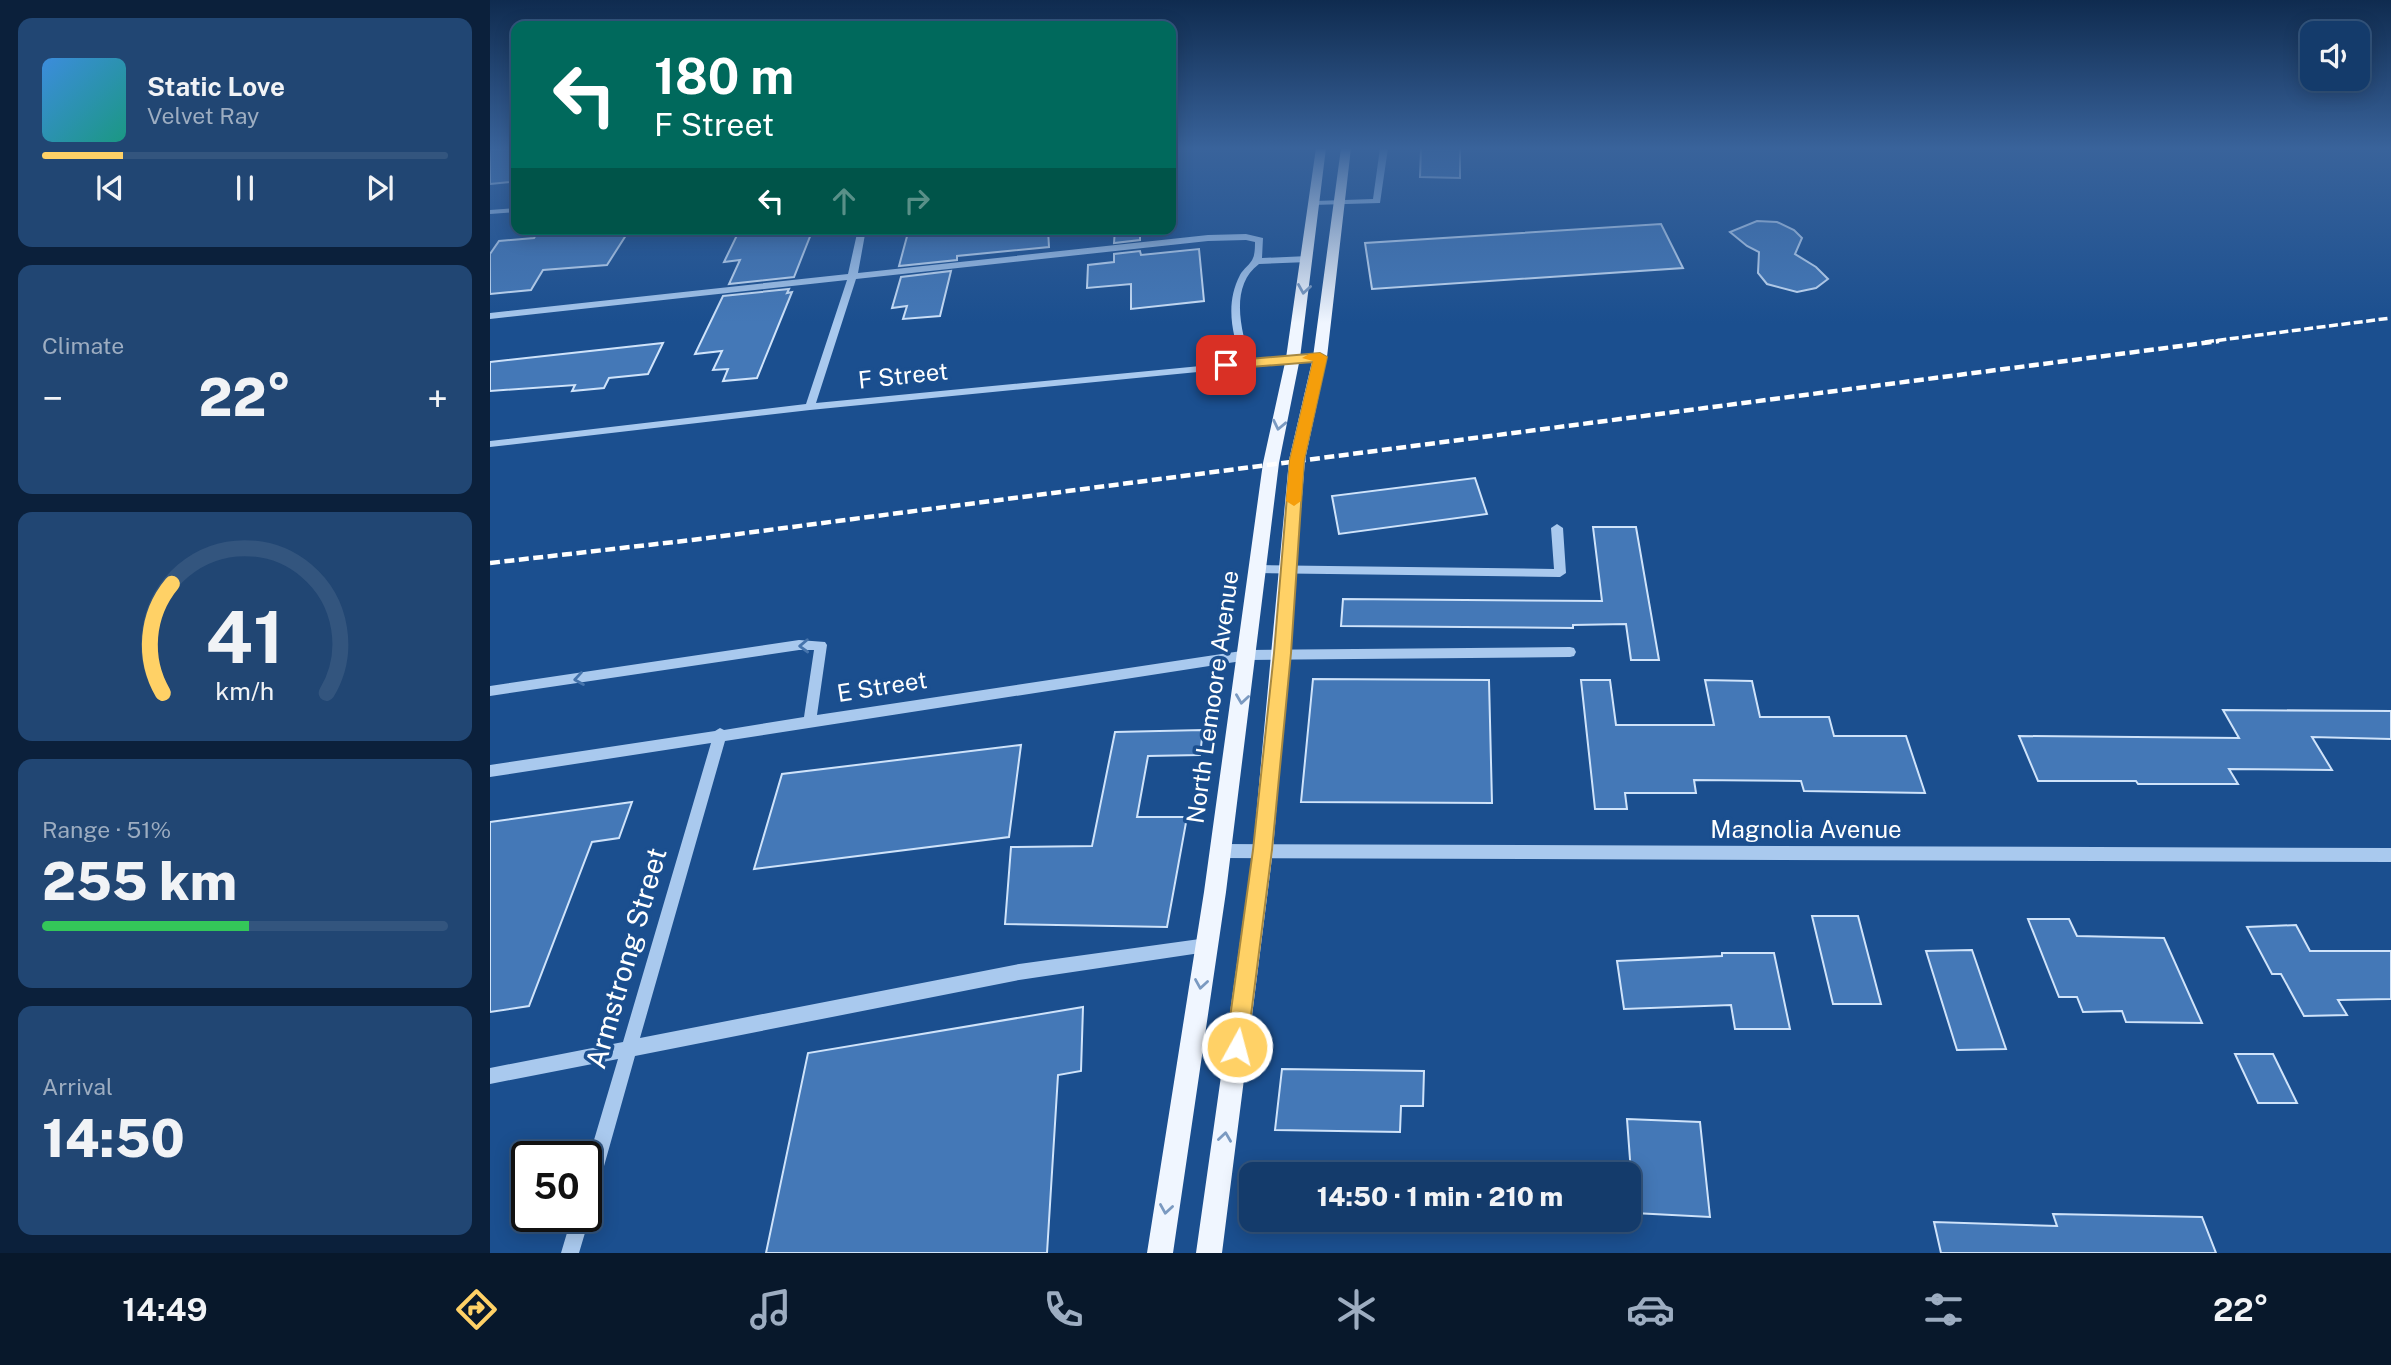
<!DOCTYPE html>
<html lang="en">
<head>
<meta charset="utf-8">
<style>
	body { margin:0; font-family:"Public Sans",sans-serif; background:#214673; color:#f1f3f6; height:100vh; display:flex; flex-direction:column; font-size:26px; white-space:nowrap }
	* { box-sizing:border-box; margin:0 }
	p { font-size:23px; color:#9dadc1 }
	.icon { flex:none; width:38px; height:38px; fill:none; stroke:currentColor; stroke-width:2; stroke-linecap:round; stroke-linejoin:round }
	.map { position:relative; flex:1; overflow:hidden }
	.panel { display:flex; flex-direction:column; gap:18px; padding:18px; background:#0b203b; width:490px }
	.panel>* { flex:none }
	.guide { position:absolute; left:21px; top:21px; width:665px; height:214px; border-radius:14px; box-shadow:0 4px 18px #0003,0 0 0 2px #33557e; background:#00695c; color:#fff; overflow:hidden }
	.fabs { position:absolute; left:1810px; top:21px; display:grid; gap:14px }
	.fabs a { display:grid; place-items:center; width:70px; height:70px; border-radius:14px; background:#143b6b; box-shadow:0 4px 18px #0003,0 0 0 2px #33557e; font-size:35px }
	.speed { position:absolute; left:21px; top:1141px; display:flex; gap:14px; font-size:35px; font-weight:700; text-align:center }
	.speed>* { display:grid; place-content:center; width:91px; height:91px; border-radius:50%; background:#143b6b; box-shadow:0 4px 18px #0003,0 0 0 2px #33557e; line-height:1 }
	.speed .limit { border:4px solid #111; border-radius:10px; background:#fff; color:#111 }
	.pin { position:absolute; display:grid; place-items:center; width:60px; height:60px; color:#fff; margin:-30px; border-radius:14px; box-shadow:0 4px 10px #0006 }
	.me { position:absolute; width:77px; margin:-38px; rotate:7deg; stroke-linejoin:round; filter:drop-shadow(0 0 5px #0008) }
	.turn { display:flex; align-items:center; gap:24px; height:147px; padding:0 28px; font-size:32px }
	.turn .icon { width:91px; height:91px; stroke-width:2.5 }
	.turn b { display:block; font-size:49px; line-height:60px }
	.lanes { display:flex; align-items:center; height:66px; padding:0 28px; background:#0003; justify-content:center; gap:35px; direction:ltr }
	.lanes .off { opacity:.35 }
	.big { font-size:52px; font-weight:800; line-height:1.1 }
	.panel .widget { flex:1; display:flex; flex-direction:column; justify-content:center; gap:10px; min-width:0; padding:0 24px; border-radius:14px; background:#214673 }
	.panel .dial { align-items:center; gap:0 }
	.dial svg { height:182px; overflow:visible; fill:none; stroke:#33557e; stroke-width:7; stroke-linecap:round; text-anchor:middle }
	.dial text { fill:#f1f3f6; stroke:none }
	.song { display:flex; align-items:center; gap:21px }
	.cover { width:84px; height:84px; border-radius:10px; background:linear-gradient(135deg,hsl(210 70% 55%),hsl(170 70% 35%)) }
	.played { height:7px; border-radius:4px; background:linear-gradient(90deg,#ffd166 20%,#33557e 20%) }
	.keys { display:flex; justify-content:space-around; direction:ltr }
	.heat { display:flex; justify-content:space-between; align-items:center; font-size:38px; direction:ltr }
	.charge { height:10px; border-radius:5px; background:linear-gradient(90deg,#34c759 51%,#33557e 0) }
	.trip { position:absolute; left:749px; top:1162px; width:402px; height:70px; border-radius:14px; background:#143b6b; box-shadow:0 4px 18px #0003,0 0 0 2px #33557e; font-weight:800; line-height:70px; text-align:center }
	.tabs { display:flex; height:112px; justify-content:space-around; align-items:center; background:#08182b; color:#9dadc1 }
	.tabs .icon { width:49px; height:49px }
	.tabs .active { color:#ffd166 }
	.tabs b { font-size:32px; color:#f1f3f6 }
	main { display:flex; flex:1; min-height:0 }
	.map>svg:first-child { display:block }
	.building { fill:#4478b7; stroke:#cfe3fa; stroke-width:2 }
	.lines { fill:none; stroke-linecap:round; stroke-linejoin:round }
	.minor { fill:#a9c9ee; fill-rule:evenodd }
	.major { fill:#f0f6ff; fill-rule:evenodd }
	.rail-far1 { stroke:#fff; stroke-width:3.5; stroke-dasharray:9 3.5; stroke-linecap:butt }
	.rail { stroke:#fff; stroke-width:4.5; stroke-dasharray:10 4.5; stroke-linecap:butt }
	.oneway { stroke:#7b9ac1 }
	.oneway2 { stroke:#4674ac }
	.route { fill:#ffd166; stroke:#a68842; stroke-width:2 }
	.slow { fill:#f59e0b }
	.labels { text-anchor:middle; stroke-width:7; stroke-linejoin:round; paint-order:stroke }
	.street-label { font-size:24px; fill:#fff; stroke:#1b4f8f }
	.near-street-label { font-size:28px; fill:#fff; stroke:#1b4f8f }
</style>
</head>
<body>
<main>
<section class="panel">
<div class="widget">
<div class="song"><i class="cover"></i><div><b>Static Love</b><p>Velvet Ray</p></div></div>
<div class="played"></div>
<div class="keys"><svg class="icon" aria-label="previous" viewBox="0 0 24 24"><path d="M18 5L8 12l10 7zM5 5v14"/></svg><svg class="icon" aria-label="pause" viewBox="0 0 24 24"><path d="M8 5v14M16 5v14"/></svg><svg class="icon" aria-label="next" viewBox="0 0 24 24"><path d="M6 5l10 7-10 7zM19 5v14"/></svg></div>
</div>
<div class="widget"><p>Climate</p>
<div class="heat"><a>−</a><b class="big">22°</b><a>+</a></div>
</div>
<div class="widget dial"><svg viewBox="0 0 100 80">
<path d="M14 69A42 42 0 1 1 86 69"/>
<path d="M14 69A42 42 0 0 1 18 21" stroke="#ffd166"/>
<text x="50" y="56" font-size="32" font-weight="700">41</text>
<text x="50" y="72" font-size="11">km/h</text>
</svg></div>
<div class="widget"><p>Range · 51%</p><b class="big">255 km</b><div class="charge"></div></div>
<div class="widget"><p>Arrival</p><b class="big">14:50</b></div>
</section>
<div class="map">
<svg width="1901" height="1253" viewBox="0 0 1901 1253">
	<rect width="100%" height="100%" fill="#1b4f8f"/>
	<g class="building">
		<path d="M26,148V173L20,182L0,184V149Z"/>
		<path d="M931,148H970V178L930,177Z"/>
		<path d="M1267,221L1287,222L1304,230L1312,238L1305,254L1326,267L1338,279L1326,288L1307,292L1277,284L1268,273L1269,252L1257,246L1240,232Z"/>
		<path d="M1171,224L1193,268L882,289L875,243Z"/>
		<path d="M140,229L117,265L53,270L41,290L0,294V254L9,241L44,238L49,230Z"/>
		<path d="M250,229H323L304,277L239,284L250,260L234,262Z"/>
		<path d="M419,229H558L559,247L467,256V260L409,266Z"/>
		<path d="M625,229H650V240L624,243Z"/>
		<path d="M709,249L714,301L641,309V284L597,288L598,265L624,262V254L650,251L651,255Z"/>
		<path d="M461,271L450,316L413,319L417,306L402,308L411,277Z"/>
		<path d="M299,289L297,293L302,292L267,378L233,381L238,369L223,370L232,351L205,354L233,296Z"/>
		<path d="M173,343L158,374L119,378L114,388L82,391L85,385L0,391V362Z"/>
		<path d="M985,478L997,514L849,534L842,496Z"/>
		<path d="M1103,527H1146L1169,660H1141L1136,624L1083,625V628L851,626L853,599L1112,601Z"/>
		<path d="M823,679L999,680L1002,803L811,802Z"/>
		<path d="M1091,680H1120L1126,725H1224L1215,680L1262,681L1270,717H1339L1344,736H1416L1435,793L1314,791L1311,781L1204,780L1206,793H1135L1137,809H1105Z"/>
		<path d="M1733,710L1901,711V739L1822,737L1842,770L1739,769L1748,784H1648L1646,781H1548L1529,736L1749,738Z"/>
		<path d="M713,730L710,755L658,756L647,817H697L677,927L515,924L521,847L602,846L625,732Z"/>
		<path d="M531,745L519,837L264,869L292,774Z"/>
		<path d="M142,802L129,838L102,842L39,1006L0,1012V822Z"/>
		<path d="M1322,916H1368L1391,1004H1343Z"/>
		<path d="M1538,919H1579L1587,936L1674,938L1712,1023L1636,1022L1632,1011L1593,1012L1587,997H1569Z"/>
		<path d="M1806,925L1820,951H1901V999L1848,1000L1857,1015L1814,1016L1791,974H1782L1757,927Z"/>
		<path d="M1482,950L1516,1049L1467,1050L1436,951Z"/>
		<path d="M1232,953H1284L1300,1029H1245L1241,1005L1134,1009L1127,961L1232,956Z"/>
		<path d="M593,1007L591,1071L568,1075L557,1253H276L318,1053Z"/>
		<path d="M1745,1054H1783L1807,1103H1768Z"/>
		<path d="M792,1069L934,1071L933,1106H911L910,1132L785,1130Z"/>
		<path d="M1137,1119L1210,1122L1220,1217L1144,1213Z"/>
		<path d="M1563,1214L1712,1217L1726,1253H1451L1444,1222L1567,1226Z"/>
	</g>
	<g class="lines">
		<g class="minor">
			<path d="M890,148H898L890,203L822,205L821,203L825,201L883,199Z"/>
			<path d="M26,208V212L0,214V210Z"/>
			<path d="M368,229H376L368,273L718,235L756,234L773,238L772,258L818,256L822,259L818,262L769,264C739,286 751,332 761,361L830,354L835,357L830,360L320,410L0,447V441L316,404L357,280L0,319V313L358,274ZM756,240L765,242C765,246 765,254 763,258C761,264 753,269 750,275C735,304 742,333 752,362L326,403L366,279L718,241Z"/>
			<path d="M1067,524L1073,528L1076,573L1070,577L768,573L762,569L768,565L1064,569L1061,528Z"/>
			<path d="M309,640L335,642L337,645L327,715L758,650L1080,647L1084,648L1086,652L1084,656L1080,657L758,660L235,741L150,1038L529,964L717,938L722,940L725,945L722,950L717,952L529,980L145,1056L105,1198L102,1204L96,1207V1167L128,1059L0,1084V1068L133,1042L221,743L0,777V765L225,731L230,728L234,730L314,717L324,650H309L0,696V686Z"/>
			<path d="M731,844L1901,848V862L731,858L726,856L724,851L726,846Z"/>
			<path d="M96,1209L100,1216L89,1253H71L82,1216H96Z"/>
		</g>
		<g class="major">
			<path d="M826,148H836L810,358L789,463L736,892L683,1253H657L714,892L773,463L796,358Z"/>
			<path d="M851,148H861L837,357L815,460L783,850L732,1253H706L763,850L799,460L823,357Z"/>
		</g>
		<path class="rail-far1" d="M1715,342L1901,318"/>
		<path class="rail" d="M0,563L202,540L1729,341"/>
	</g>
	<defs><path id="oneway-chevron" d="M-2-3.5L2.5 0L-2 3.5" fill="none" stroke-width="1.6" stroke-linecap="round" stroke-linejoin="round" transform="scale(1.75)"/></defs>
	<g class="oneway">
		<use href="#oneway-chevron" transform="translate(814 289) rotate(99)"/>
		<use href="#oneway-chevron" transform="translate(789 425) rotate(102)"/>
		<use href="#oneway-chevron" transform="translate(752 699) rotate(98)"/>
		<use href="#oneway-chevron" transform="translate(711 984) rotate(99)"/>
		<use href="#oneway-chevron" transform="translate(735 1137) rotate(-82)"/>
		<use href="#oneway-chevron" transform="translate(676 1209) rotate(99)"/>
	</g>
	<g class="oneway2">
		<use href="#oneway-chevron" transform="translate(314 646) rotate(178)"/>
		<use href="#oneway-chevron" transform="translate(89 679) rotate(171)"/>
	</g>
	<linearGradient id="sky" x2="0" y2="1"><stop stop-color="#0f2b4f"/><stop offset="0.46" stop-color="#39639b"/><stop offset="1" stop-color="#39639b" stop-opacity="0"/></linearGradient>
	<rect width="1901" height="323" fill="url(#sky)"/>
	<path class="route" d="M830,353L837,357L814,460L801,653L782,850L757,1047L754,1054L747,1057L739,1054L736,1047L763,850L784,653L800,460L823,362L736,369L730,365L736,361Z"/>
	<path class="slow" d="M830,353L837,357L814,460L811,501L804,506L796,501L800,460L823,361L812,358L819,354Z"/>
	<g class="labels">
		<g class="street-label">
			<text transform="translate(413 376) rotate(-6)" y="8">F Street</text>
			<text transform="translate(392 687) rotate(-9)" y="8">E Street</text>
			<text transform="translate(723 697) rotate(-82)" y="8">North Lemoore Avenue</text>
			<text x="1316" y="838">Magnolia Avenue</text>
		</g>
		<g class="near-street-label">
			<text transform="translate(136 958) rotate(-74)" y="10">Armstrong Street</text>
		</g>
	</g>
</svg>
<div class="fabs">
<a><svg class="icon" aria-label="sound" viewBox="0 0 24 24"><path d="M4 9h4l5-4v14l-5-4H4zM17 9q2 3 0 6"/></svg></a>
</div>
<div class="speed"><div class="limit">50</div></div>
<div class="pin" style="left:736px;top:365px;background:#d93025"><svg class="icon" aria-label="arrive" viewBox="0 0 24 24"><path d="M6 21V4h12l-3 4 3 4H6"/></svg></div>
<svg class="me" style="left:747px;top:1047px" viewBox="-20 -20 40 40"><circle r="17" fill="#ffd166" stroke="#fff" stroke-width="3"/><path d="M0-11L8 9 0 5-8 9z" fill="#fff"/></svg>
<div class="trip">14:50 · 1 min · 210 m</div>
<div class="guide">
<div class="turn"><svg class="icon" aria-label="left" viewBox="0 0 24 24"><path d="M17 20v-9H6M10 6l-5 5 5 5"/></svg><div><b>180 m</b>F Street</div></div>
<div class="lanes"><svg class="icon" aria-label="left" viewBox="0 0 24 24"><path d="M17 20v-9H6M10 6l-5 5 5 5"/></svg><svg class="icon off" aria-label="ahead" viewBox="0 0 24 24"><path d="M12 20V5M6 11l6-6 6 6"/></svg><svg class="icon off" aria-label="right" viewBox="0 0 24 24"><path d="M7 20v-9h11M14 6l5 5-5 5"/></svg></div>
</div>
</div>
</main>
<nav class="tabs">
<b>14:49</b>
<svg class="icon active" aria-label="directions" viewBox="0 0 24 24"><path d="M12 3l9 9-9 9-9-9zM9 14v-3h6M13 9l2 2-2 2"/></svg>
<svg class="icon" aria-label="music" viewBox="0 0 24 24"><path d="M9 18V5l10-2v13"/><circle cx="6" cy="18" r="3"/><circle cx="16" cy="16" r="3"/></svg>
<svg class="icon" aria-label="phone" viewBox="0 0 24 24"><path d="M5 4h4l2 5-3 2q2 4 5 5l2-3 5 2v4C11 20 4 13 5 4z"/></svg>
<svg class="icon" aria-label="climate" viewBox="0 0 24 24"><path d="M12 3v18M4 7l16 10M4 17L20 7"/></svg>
<svg class="icon" aria-label="car" viewBox="0 0 24 24"><path d="M5 17H2v-5l4-1 3-4h7l3 4 3 1v5h-3M9 17h6M6 11h13"/><circle cx="7" cy="17" r="2"/><circle cx="17" cy="17" r="2"/></svg>
<svg class="icon" aria-label="filters" viewBox="0 0 24 24"><path d="M4 7h16M4 17h16"/><circle cx="9" cy="7" r="2"/><circle cx="15" cy="17" r="2"/></svg>
<b>22°</b>
</nav>
</body>
</html>
